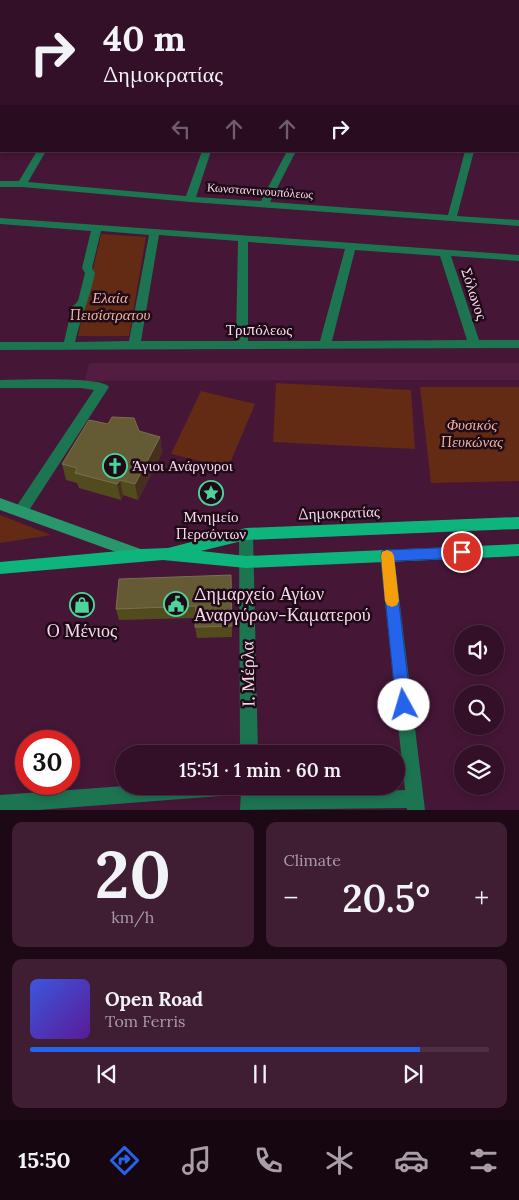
<!DOCTYPE html>
<html lang="en">
<head>
<meta charset="utf-8">
<style>
	body { margin:0; font-family:Lora,serif; background:#3f1e34; color:#f1f3f6; height:100vh; display:flex; flex-direction:column; font-size:19px; white-space:nowrap }
	* { box-sizing:border-box; margin:0 }
	p { font-size:16px; color:#a99da8 }
	.icon { flex:none; width:28px; height:28px; fill:none; stroke:currentColor; stroke-width:2; stroke-linecap:round; stroke-linejoin:round }
	.map { position:relative; height:810px; overflow:hidden }
	.details { display:flex; flex-direction:column; gap:12px; padding:12px; background:#1d0916; flex:1 }
	.details>* { flex:none }
	.hud { position:absolute; left:0px; top:0px; width:520px; height:152px; box-shadow:0 2px 8px #0003,0 0 0 1px #4e3045; background:#341028; color:#f1f3f6; overflow:hidden }
	.tools { position:absolute; left:454px; top:625px; display:grid; gap:10px }
	.tools a { display:grid; place-items:center; width:50px; height:50px; border-radius:50%; background:#341028; box-shadow:0 2px 8px #0003,0 0 0 1px #4e3045; font-size:25px }
	.speed { position:absolute; left:15px; top:730px; display:flex; gap:10px; font-size:25px; font-weight:700; text-align:center }
	.speed>* { display:grid; place-content:center; width:65px; height:65px; border-radius:50%; background:#341028; box-shadow:0 2px 8px #0003,0 0 0 1px #4e3045; line-height:1 }
	.speed .limit { border:8px solid #d22; background:#fff; color:#111 }
	.pin { position:absolute; display:grid; place-items:center; width:42px; height:42px; color:#fff; margin:-21px; border:2px solid #fff; border-radius:50%; box-shadow:0 1px 5px #0007 }
	.me { position:absolute; width:55px; margin:-28px; rotate:354deg; stroke-linejoin:round; filter:drop-shadow(0 0 4px #0008) }
	.turn { display:flex; align-items:center; gap:18px; height:105px; padding:0 20px; font-size:22px }
	.turn .icon { width:65px; height:65px; stroke-width:2.5 }
	.turn b { display:block; font-size:35px; line-height:42px }
	.lanes { display:flex; align-items:center; height:48px; padding:0 20px; background:#0003; justify-content:center; gap:25px; direction:ltr }
	.lanes .off { opacity:.35 }
	.big { font-size:38px; font-weight:600; line-height:1.1 }
	.details .widget { flex:1; display:flex; flex-direction:column; justify-content:center; gap:8px; min-width:0; padding:0 18px; border-radius:10px; background:#3f1e34 }
	.details .dial { align-items:center; gap:0 }
	.dial b { font-size:65px; line-height:1 }
	.song { display:flex; align-items:center; gap:15px }
	.cover { width:60px; height:60px; border-radius:8px; background:linear-gradient(135deg,hsl(230 70% 55%),hsl(270 70% 35%)) }
	.played { height:5px; border-radius:2px; background:linear-gradient(90deg,#2563eb 85%,#4e3045 85%) }
	.keys { display:flex; justify-content:space-around; direction:ltr }
	.heat { display:flex; justify-content:space-between; align-items:center; font-size:28px; direction:ltr }
	.details .tiles { flex:1; display:grid; gap:12px; grid-template-columns:1fr 1fr }
	.widget:last-child { grid-column:span 2 }
	.trip { position:absolute; left:115px; top:745px; width:290px; height:50px; border-radius:25px; background:#341028; box-shadow:0 2px 8px #0003,0 0 0 1px #4e3045; font-weight:600; line-height:50px; text-align:center }
	.dock { display:flex; height:80px; justify-content:space-around; align-items:center; background:#150610; color:#a99da8 }
	.dock .icon { width:35px; height:35px }
	.dock .current { color:#2563eb }
	.dock b { font-size:22px; color:#f1f3f6 }
	.map>svg:first-child { display:block }
	.built { fill:#521d41 }
	.green { fill:#632b14 }
	.lines { fill:none; stroke-linecap:round; stroke-linejoin:round }
	.street { fill:#1c7451; fill-rule:evenodd }
	.secondary { fill:#29976c; fill-rule:evenodd }
	.primary { fill:#0db57d; fill-rule:evenodd }
	.wall { fill:#524b1d }
	.shaded-wall { fill:#462f1e }
	.building { fill:#645a34; stroke:#7b6e50 }
	.route { fill:#2563eb; stroke:#184099 }
	.slow { fill:#f59e0b }
	.labels { text-anchor:middle; stroke-width:5; stroke-linejoin:round; paint-order:stroke }
	.far-street-label { font-size:12px; fill:#f8d8eb; stroke:#1f0b18 }
	.street-label { font-size:15px; fill:#f8d8eb; stroke:#1f0b18 }
	.park-label { font-size:15px; font-style:italic; fill:#eeb49d; stroke:#1f0b18 }
	.poi-label { font-size:15px; fill:#f8d8eb; stroke:#1f0b18; text-anchor:start }
	.near-poi-label { font-size:18px; fill:#f8d8eb; stroke:#1f0b18; text-anchor:start }
	.near-street-label { font-size:18px; fill:#f8d8eb; stroke:#1f0b18 }
</style>
</head>
<body>
<div class="map">
<svg width="519" height="810" viewBox="0 0 519 810">
	<rect width="100%" height="100%" fill="#451636"/>
	<path class="built" d="M89,363H519V380L85,381Z"/>
	<g class="green">
		<path d="M101,234L146,237L129,336H78Z"/>
		<path d="M276,383L411,390L415,449L273,442Z"/>
		<path d="M420,387H519V481L431,483Z"/>
		<path d="M201,391L255,404L228,468L171,454Z"/>
		<path d="M0,515L51,535L0,543Z"/>
	</g>
	<g class="lines">
		<g class="street">
			<path d="M289,0H305L306,1H290Z"/>
			<path d="M362,0H370V1H363Z"/>
			<path d="M0,99L1,100V105H0Z"/>
			<path d="M37,151H46L28,182L186,196L202,151H211L196,197L261,201L287,151H296L270,202L448,215L465,151H474L457,216L519,220V226L190,202L22,187H0V181H19Z"/>
			<path d="M0,218L519,255V261L451,256L479,340H519V348L0,350V342H64L72,307L78,301L85,273L82,268L91,231L0,224ZM101,231L149,235L129,341L75,342C81,317 90,297 95,273L92,268ZM159,235L238,241L236,341H141ZM248,242L345,249L320,341H248ZM355,250L440,256L467,340L332,341Z"/>
			<path d="M0,380C17,380 102,376 109,387L26,515L21,517L16,515L14,511L16,507L94,390L81,388H0Z"/>
			<path d="M246,528L251,530L253,534L258,754H240L239,534L241,530Z"/>
			<path d="M387,550L392,552L394,556L425,810H407V808L240,810L241,791L234,795L38,810H0V795L124,786H259V795L405,790L380,556L382,552Z"/>
		</g>
		<path class="secondary" d="M0,498L146,551L148,555L146,559L141,561L0,510Z"/>
		<path class="primary" d="M519,517V529L246,540L201,551L246,556L519,544V556L246,568L163,560L0,574V562L141,549L168,548L246,528Z"/>
	</g>
	<g class="wall">
		<path d="M108,424L160,437L162,453L138,500L123,495L121,500L79,488L77,483L66,480L62,464Z"/>
		<path d="M231,575L232,637L197,638L195,627L196,618L119,620L116,609Z"/>
	</g>
	<g class="shaded-wall">
		<path d="M160,437L162,453L138,500L135,484Z"/>
		<path d="M120,480L123,495L121,500L117,484Z"/>
	</g>
	<g class="building">
		<path d="M112,417L134,418L139,431L160,437L135,484L120,480L117,484L75,473L77,468L62,464L89,420L108,424Z"/>
		<path d="M231,575L232,626L195,627L196,606L116,609L119,579Z"/>
	</g>
	<path class="route" d="M462,547L467,548L469,552L467,556L462,558L394,561L411,705L409,711L404,713L399,711L396,705L381,556L382,551L387,550Z"/>
	<path class="slow" d="M387,550L392,552L394,556L399,601L397,605L392,607L387,605L385,601L381,556L382,552Z"/>
	<defs>
		<symbol id="church-ring" viewBox="-11 -11 22 22"><circle r="9.5" fill="#1f0b18" stroke="#4cd49b" stroke-width="1.5"/><path d="M-1.2-6h2.4v3.5h3.3v2.4h-3.3V6h-2.4V-.1h-3.3v-2.4h3.3Z" fill="#4cd49b"/></symbol>
		<symbol id="sight-ring" viewBox="-11 -11 22 22"><circle r="9.5" fill="#1f0b18" stroke="#4cd49b" stroke-width="1.5"/><path d="M0-6L1.8-2.2L6-1.7L2.9 1.2L3.7 5.4L0 3.3L-3.7 5.4L-2.9 1.2L-6-1.7L-1.8-2.2Z" fill="#4cd49b"/></symbol>
		<symbol id="civic-ring" viewBox="-11 -11 22 22"><circle r="9.5" fill="#1f0b18" stroke="#4cd49b" stroke-width="1.5"/><path d="M-.6-6.5H3V-4.5H.6V-3L4-1V1h2V6H-6V1h2V-1L-.6-3ZM-1.2 2.5V6h2.4V2.5Z" fill="#4cd49b"/></symbol>
		<symbol id="shop-ring" viewBox="-11 -11 22 22"><circle r="9.5" fill="#1f0b18" stroke="#4cd49b" stroke-width="1.5"/><path d="M-5-2.5h2.3a2.7 3.5 0 0 1 5.4 0H5L5.5 6h-11ZM-1.5-2.5h3a1.5 2.3 0 0 0-3 0Z" fill="#4cd49b"/></symbol>
	</defs>
	<g fill-rule="evenodd">
		<use href="#church-ring" x="101" y="452" width="28" height="28"/>
		<use href="#sight-ring" x="197" y="479" width="28" height="28"/>
		<use href="#civic-ring" x="162" y="590" width="28" height="28"/>
		<use href="#shop-ring" x="68" y="591" width="28" height="28"/>
	</g>
	<g class="labels">
		<g class="far-street-label">
			<text transform="translate(260 191) rotate(4)" y="4">Κωνσταντινουπόλεως</text>
		</g>
		<g class="street-label">
			<text transform="translate(474 294) rotate(72)" y="5">Σόλωνος</text>
			<text x="259" y="335">Τριπόλεως</text>
			<text transform="translate(339 513) rotate(-2)" y="5">Δημοκρατίας</text>
		</g>
		<g class="park-label">
			<text x="110" y="303">Ελαία<tspan x="110" dy="17">Πεισίστρατου</tspan></text>
			<text x="472" y="430">Φυσικός<tspan x="472" dy="17">Πευκώνας</tspan></text>
		</g>
		<g class="poi-label">
			<text x="132" y="471">Άγιοι Ανάργυροι</text>
			<text x="211" y="522" text-anchor="middle">Μνημείο<tspan x="211" dy="17">Περσόντων</tspan></text>
		</g>
		<g class="near-poi-label">
			<text x="194" y="600">Δημαρχείο Αγίων<tspan x="194" dy="21">Αναργύρων-Καματερού</tspan></text>
			<text x="82" y="637" text-anchor="middle">Ο Μένιος</text>
		</g>
		<g class="near-street-label">
			<text transform="translate(248 674) rotate(-91)" y="6">Ι. Μέρλα</text>
		</g>
	</g>
</svg>
<div class="tools">
<a><svg class="icon" aria-label="sound" viewBox="0 0 24 24"><path d="M4 9h4l5-4v14l-5-4H4zM17 9q2 3 0 6"/></svg></a>
<a><svg class="icon" aria-label="search" viewBox="0 0 24 24"><circle cx="10" cy="10" r="6"/><path d="M15 15l6 6"/></svg></a>
<a><svg class="icon" aria-label="layers" viewBox="0 0 24 24"><path d="M12 4l9 5-9 5-9-5zM3 14l9 5 9-5"/></svg></a>
</div>
<div class="speed"><div class="limit">30</div></div>
<div class="pin" style="left:462px;top:552px;background:#d93025"><svg class="icon" aria-label="arrive" viewBox="0 0 24 24"><path d="M6 21V4h12l-3 4 3 4H6"/></svg></div>
<svg class="me" style="left:404px;top:705px" viewBox="-20 -20 40 40"><circle r="19" fill="#fff"/><path d="M0-13L10 11 0 6-10 11z" fill="#2563eb"/></svg>
<div class="trip">15:51 · 1 min · 60 m</div>
<div class="hud">
<div class="turn"><svg class="icon" aria-label="right" viewBox="0 0 24 24"><path d="M7 20v-9h11M14 6l5 5-5 5"/></svg><div><b>40 m</b>Δημοκρατίας</div></div>
<div class="lanes"><svg class="icon off" aria-label="left" viewBox="0 0 24 24"><path d="M17 20v-9H6M10 6l-5 5 5 5"/></svg><svg class="icon off" aria-label="ahead" viewBox="0 0 24 24"><path d="M12 20V5M6 11l6-6 6 6"/></svg><svg class="icon off" aria-label="ahead" viewBox="0 0 24 24"><path d="M12 20V5M6 11l6-6 6 6"/></svg><svg class="icon" aria-label="right" viewBox="0 0 24 24"><path d="M7 20v-9h11M14 6l5 5-5 5"/></svg></div>
</div>
</div>
<section class="details">
<div class="tiles">
<div class="widget dial"><b>20</b><p>km/h</p></div>
<div class="widget"><p>Climate</p>
<div class="heat"><a>−</a><b class="big">20.5°</b><a>+</a></div>
</div>
<div class="widget">
<div class="song"><i class="cover"></i><div><b>Open Road</b><p>Tom Ferris</p></div></div>
<div class="played"></div>
<div class="keys"><svg class="icon" aria-label="previous" viewBox="0 0 24 24"><path d="M18 5L8 12l10 7zM5 5v14"/></svg><svg class="icon" aria-label="pause" viewBox="0 0 24 24"><path d="M8 5v14M16 5v14"/></svg><svg class="icon" aria-label="next" viewBox="0 0 24 24"><path d="M6 5l10 7-10 7zM19 5v14"/></svg></div>
</div>
</div>
</section>
<nav class="dock">
<b>15:50</b>
<svg class="icon current" aria-label="directions" viewBox="0 0 24 24"><path d="M12 3l9 9-9 9-9-9zM9 14v-3h6M13 9l2 2-2 2"/></svg>
<svg class="icon" aria-label="music" viewBox="0 0 24 24"><path d="M9 18V5l10-2v13"/><circle cx="6" cy="18" r="3"/><circle cx="16" cy="16" r="3"/></svg>
<svg class="icon" aria-label="phone" viewBox="0 0 24 24"><path d="M5 4h4l2 5-3 2q2 4 5 5l2-3 5 2v4C11 20 4 13 5 4z"/></svg>
<svg class="icon" aria-label="climate" viewBox="0 0 24 24"><path d="M12 3v18M4 7l16 10M4 17L20 7"/></svg>
<svg class="icon" aria-label="car" viewBox="0 0 24 24"><path d="M5 17H2v-5l4-1 3-4h7l3 4 3 1v5h-3M9 17h6M6 11h13"/><circle cx="7" cy="17" r="2"/><circle cx="17" cy="17" r="2"/></svg>
<svg class="icon" aria-label="filters" viewBox="0 0 24 24"><path d="M4 7h16M4 17h16"/><circle cx="9" cy="7" r="2"/><circle cx="15" cy="17" r="2"/></svg>
</nav>
</body>
</html>
